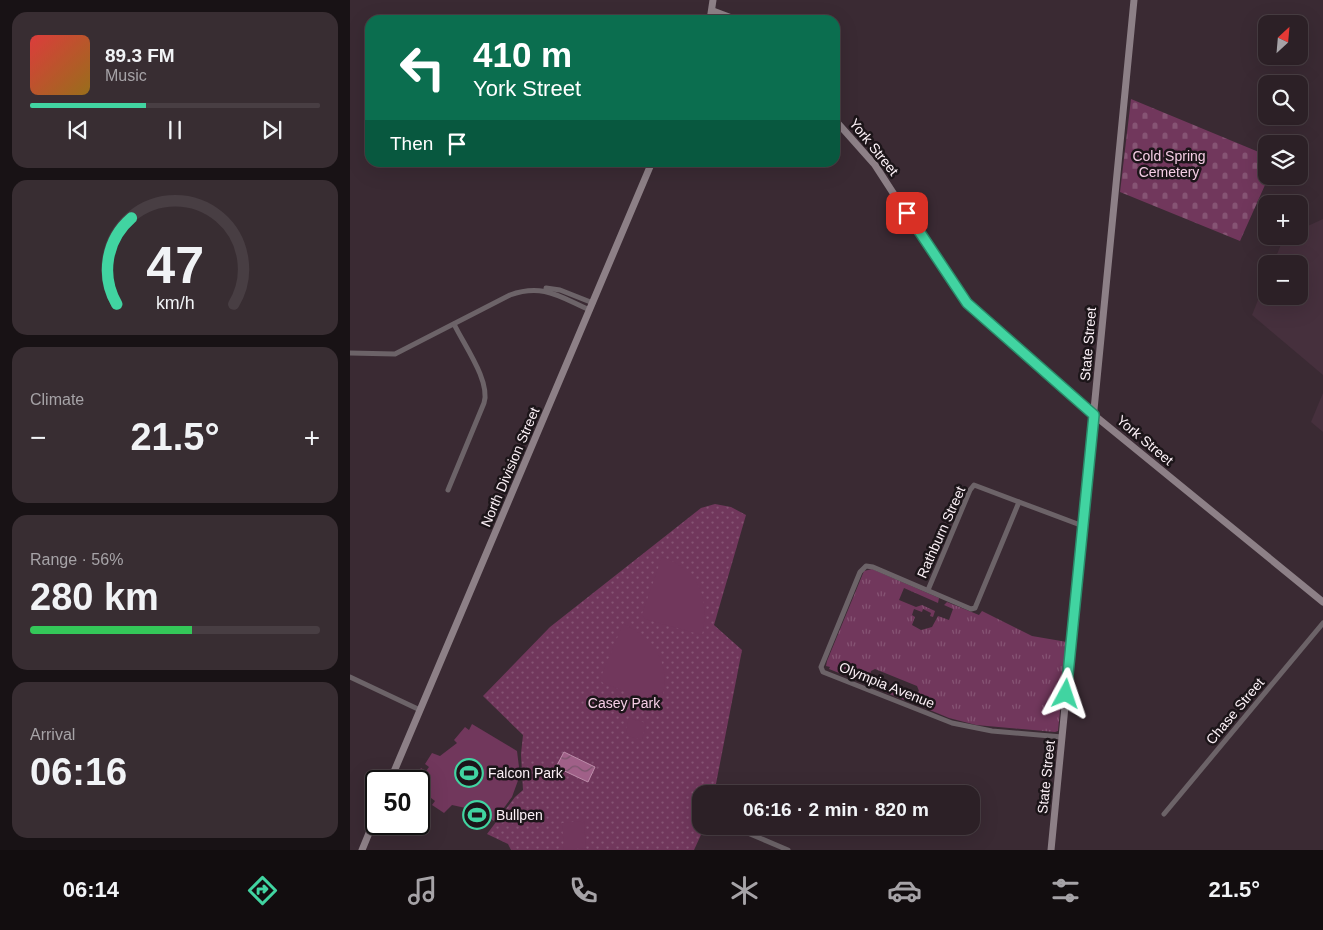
<!DOCTYPE html>
<html lang="en">
<head>
<meta charset="utf-8">
<style>
	body { margin:0; font-family:Helvetica,sans-serif; background:#382d32; color:#f1f3f6; height:100vh; display:flex; flex-direction:column; font-size:19px; white-space:nowrap }
	* { box-sizing:border-box; margin:0 }
	p { font-size:16px; color:#a6a3a7 }
	.icon { flex:none; width:28px; height:28px; fill:none; stroke:currentColor; stroke-width:2; stroke-linecap:round; stroke-linejoin:round }
	.map { position:relative; flex:1; overflow:hidden }
	.details { display:flex; flex-direction:column; gap:12px; padding:12px; background:#181215; width:350px }
	.details>* { flex:none }
	.hud { position:absolute; left:15px; top:15px; width:475px; height:152px; border-radius:15px; box-shadow:0 5px 20px #0002,0 0 0 1px #483e43; background:#0b6e4f; color:#fff; overflow:hidden }
	.needle { width:32px; rotate:26deg }
	.fabs { position:absolute; left:908px; top:15px; display:grid; gap:10px }
	.fabs a { display:grid; place-items:center; width:50px; height:50px; border-radius:10px; background:#2c2026; box-shadow:0 5px 20px #0002,0 0 0 1px #483e43; font-size:25px }
	.speed { position:absolute; left:15px; top:770px; display:flex; gap:10px; font-size:25px; font-weight:700; text-align:center }
	.speed>* { display:grid; place-content:center; width:65px; height:65px; border-radius:50%; background:#2c2026; box-shadow:0 5px 20px #0002,0 0 0 1px #483e43; line-height:1 }
	.speed .limit { border:2px solid #111; border-radius:8px; background:#fff; color:#111 }
	.pin { position:absolute; display:grid; place-items:center; width:42px; height:42px; color:#fff; margin:-21px; border-radius:10px; box-shadow:0 2px 8px #0006 }
	.me { position:absolute; width:55px; margin:-28px; rotate:5deg; stroke-linejoin:round; filter:drop-shadow(0 0 4px #0008) }
	.turn { display:flex; align-items:center; gap:18px; height:105px; padding:0 25px; font-size:22px }
	.turn .icon { width:65px; height:65px; stroke-width:2.5 }
	.turn b { display:block; font-size:35px; line-height:42px }
	.then { display:flex; align-items:center; height:48px; padding:0 25px; background:#0003; gap:10px; font-size:19px }
	.big { font-size:38px; font-weight:700; line-height:1.1 }
	.details .card { flex:1; display:flex; flex-direction:column; justify-content:center; gap:8px; min-width:0; padding:0 18px; border-radius:15px; background:#382d32 }
	.details .dial { align-items:center; gap:0 }
	.dial svg { height:130px; overflow:visible; fill:none; stroke:#483e43; stroke-width:7; stroke-linecap:round; text-anchor:middle }
	.dial text { fill:#f1f3f6; stroke:none }
	.song { display:flex; align-items:center; gap:15px }
	.cover { width:60px; height:60px; border-radius:8px; background:linear-gradient(135deg,hsl(0 70% 55%),hsl(40 70% 35%)) }
	.played { height:5px; border-radius:2px; background:linear-gradient(90deg,#41d4a1 40%,#483e43 40%) }
	.keys { display:flex; justify-content:space-around; direction:ltr }
	.heat { display:flex; justify-content:space-between; align-items:center; font-size:28px; direction:ltr }
	.charge { height:8px; border-radius:4px; background:linear-gradient(90deg,#34c759 56%,#483e43 0) }
	.trip { position:absolute; left:342px; top:785px; width:288px; height:50px; border-radius:15px; background:#2c2026; box-shadow:0 5px 20px #0002,0 0 0 1px #483e43; font-weight:700; line-height:50px; text-align:center }
	.dock { display:flex; height:80px; justify-content:space-around; align-items:center; background:#120d0f; color:#a6a3a7 }
	.dock .icon { width:35px; height:35px }
	.dock .selected { color:#41d4a1 }
	.dock b { font-size:22px; color:#f1f3f6 }
	main { display:flex; flex:1; min-height:0 }
	.map>svg:first-child { display:block }
	.built { fill:#46303d }
	.grass { fill:url(#grass-tufts) }
	.cemetery { fill:url(#cemetery-stones) }
	.park { fill:url(#park-dots) }
	.pitch { fill:#71375c }
	.water { fill:url(#water-waves); stroke:#bc8ca9 }
	.lines { fill:none; stroke-linecap:round; stroke-linejoin:round }
	.street { stroke:#6c6368; stroke-width:5 }
	.secondary { stroke:#8d8087; stroke-width:7 }
	.route-casing { stroke:#2a8a69; stroke-width:12 }
	.route { stroke:#41d4a1; stroke-width:9 }
	.labels { text-anchor:middle; stroke-width:5; stroke-linejoin:round; paint-order:stroke }
	.street-label { font-size:14px; fill:#fcf1f7; stroke:#1c1519 }
	.park-label { font-size:14px; fill:#f5cee5; stroke:#1c1519 }
	.poi-label { font-size:14px; fill:#fcf1f7; stroke:#1c1519; text-anchor:start }
</style>
</head>
<body>
<main>
<section class="details">
<div class="card">
<div class="song"><i class="cover"></i><div><b>89.3 FM</b><p>Music</p></div></div>
<div class="played"></div>
<div class="keys"><svg class="icon" aria-label="previous" viewBox="0 0 24 24"><path d="M18 5L8 12l10 7zM5 5v14"/></svg><svg class="icon" aria-label="pause" viewBox="0 0 24 24"><path d="M8 5v14M16 5v14"/></svg><svg class="icon" aria-label="next" viewBox="0 0 24 24"><path d="M6 5l10 7-10 7zM19 5v14"/></svg></div>
</div>
<div class="card dial"><svg viewBox="0 0 100 80">
<path d="M14 69A42 42 0 1 1 86 69"/>
<path d="M14 69A42 42 0 0 1 23 16" stroke="#41d4a1"/>
<text x="50" y="56" font-size="32" font-weight="700">47</text>
<text x="50" y="72" font-size="11">km/h</text>
</svg></div>
<div class="card"><p>Climate</p>
<div class="heat"><a>−</a><b class="big">21.5°</b><a>+</a></div>
</div>
<div class="card"><p>Range · 56%</p><b class="big">280 km</b><div class="charge"></div></div>
<div class="card"><p>Arrival</p><b class="big">06:16</b></div>
</section>
<div class="map">
<svg width="973" height="850" viewBox="0 0 973 850">
	<defs>
		<pattern id="grass-tufts" width="24" height="20" patternUnits="userSpaceOnUse" patternTransform="scale(1.25)"><rect width="24" height="20" fill="#71375c"/><path d="M3 7l-1-3M5 7V3M7 7l1-3M15 17l-1-3M17 17v-4M19 17l1-3" fill="none" stroke="#865474"/></pattern>
		<pattern id="cemetery-stones" width="16" height="16" patternUnits="userSpaceOnUse" patternTransform="scale(1.25)"><rect width="16" height="16" fill="#71375c"/><path d="M2 7V4a2 2 0 0 1 4 0v3zM10 15v-3a2 2 0 0 1 4 0v3z" fill="#865474"/></pattern>
		<pattern id="park-dots" width="8" height="8" patternUnits="userSpaceOnUse" patternTransform="scale(1.25)"><rect width="8" height="8" fill="#71375c"/><path d="M2 2h.1M6 6h.1" fill="none" stroke="#865474" stroke-width="1.8" stroke-linecap="round"/></pattern>
		<pattern id="water-waves" width="16" height="10" patternUnits="userSpaceOnUse" patternTransform="scale(1.25)"><rect width="16" height="10" fill="#a06088"/><path d="M0 5q4-4 8 0t8 0" fill="none" stroke="#7a556c"/></pattern>
	</defs>
	<rect width="100%" height="100%" fill="#3a2a33"/>
	<g class="built">
		<path d="M973,219V375L902,315L916,280V296H949V264H923L934,237L949,236V230Z"/>
		<path d="M973,393V432L961,422Z"/>
	</g>
	<g class="grass">
		<path d="M522,569L589,598L588,603L554,588L549,600L566,607L572,605L585,611L583,617L580,616L581,613L573,609L572,612L564,609L562,615L565,617L562,625L571,630L582,627L588,616L599,620L603,609L594,605L597,602L629,615L632,611L682,636L717,642L708,731L705,732L626,725L599,718L563,703L562,698L569,691L567,686L525,669L521,671L517,684L479,669L480,667L476,666L477,661L514,571Z"/>
		<path d="M525,682L558,696V698L554,700L525,688Z"/>
	</g>
	<path class="cemetery" d="M781,99L916,155V176H919L890,241L770,192Z"/>
	<path class="park" d="M365,504L381,507L396,515L364,625L392,650L364,794H351V826H355L344,850H161L158,844L137,834L165,797L173,790L171,754L173,735L133,696L200,627L351,508Z"/>
	<g class="pitch">
		<path d="M312,557C349,570 360,598 352,635L295,619L292,614Z"/>
		<path d="M273,624C306,637 325,671 309,705L253,683L250,679Z"/>
		<path d="M279,718L296,723L292,740L278,736L276,730Z"/>
		<path d="M122,724L167,751L170,775L162,797L144,821L137,817L134,821L118,814L120,809L102,805L94,813L82,805L85,801L81,798L78,803L69,798V781H65L64,778L71,768L76,771L79,767L75,764L82,753L90,756L107,743L104,740L115,727L119,730Z"/>
		<path d="M234,821L236,848L214,850L212,823Z"/>
	</g>
	<path class="water" d="M214,752L245,767L238,782L206,767Z"/>
	<g class="lines">
		<g class="street">
			<path d="M196,288L210,290L243,303"/>
			<path d="M0,353L45,354L160,295C193,283 210,297 240,310"/>
			<path d="M98,490L134,403C141,382 114,345 104,324"/>
			<path d="M669,502L625,608L621,609L523,567L516,566L510,572L471,667L473,672L602,723L642,731L712,737"/>
			<path d="M578,590L620,490L624,485L733,526"/>
			<path d="M0,677L70,710"/>
			<path d="M814,814L973,623"/>
			<path d="M381,826L438,850"/>
		</g>
		<g class="secondary">
			<path d="M363,11L387,20"/>
			<path d="M360,20L363,0"/>
			<path d="M485,120L525,165L604,287L625,312L744,415L973,602"/>
			<path d="M40,781L302,162"/>
			<path d="M12,850L26,816"/>
			<path d="M701,850L784,0"/>
		</g>
	</g>
	<g class="lines">
		<defs>
			<path id="route" d="M557,213L617,303L744,415L716,694"/>
		</defs>
		<use href="#route" class="route-casing"/>
		<use href="#route" class="route"/>
	</g>
	<defs>
		<symbol id="stadium-ring" viewBox="-11 -11 22 22"><circle r="9.5" fill="#1c1519" stroke="#41d4a1" stroke-width="1.5"/><path d="M0-5a6.5 5 0 1 0 0 10a6.5 5 0 1 0 0-10ZM-3.5-1.8h7v3.6h-7Z" fill="#41d4a1"/></symbol>
	</defs>
	<g fill-rule="evenodd">
		<use href="#stadium-ring" x="103" y="757" width="32" height="32"/>
		<use href="#stadium-ring" x="111" y="799" width="32" height="32"/>
	</g>
	<g class="labels">
		<g class="street-label">
			<text transform="translate(524 147) rotate(51)" y="5">York Street</text>
			<text transform="translate(738 344) rotate(-85)" y="5">State Street</text>
			<text transform="translate(795 440) rotate(40)" y="5">York Street</text>
			<text transform="translate(160 467) rotate(-67)" y="5">North Division Street</text>
			<text transform="translate(591 532) rotate(-66)" y="5">Rathburn Street</text>
			<text transform="translate(537 685) rotate(22)" y="5">Olympia Avenue</text>
			<text transform="translate(885 711) rotate(-50)" y="5">Chase Street</text>
			<text transform="translate(696 777) rotate(-84)" y="5">State Street</text>
		</g>
		<g class="park-label">
			<text x="819" y="161">Cold Spring<tspan x="819" dy="16">Cemetery</tspan></text>
			<text x="274" y="708">Casey Park</text>
		</g>
		<g class="poi-label">
			<text x="138" y="778">Falcon Park</text>
			<text x="146" y="820">Bullpen</text>
		</g>
	</g>
</svg>
<div class="fabs">
<a><svg class="needle" viewBox="-14 -14 28 28"><path d="M0-13l5 13h-10z" fill="#e53935"/><path d="M0 13l5-13h-10z" fill="#a6a3a7"/></svg></a>
<a><svg class="icon" aria-label="search" viewBox="0 0 24 24"><circle cx="10" cy="10" r="6"/><path d="M15 15l6 6"/></svg></a>
<a><svg class="icon" aria-label="layers" viewBox="0 0 24 24"><path d="M12 4l9 5-9 5-9-5zM3 14l9 5 9-5"/></svg></a>
<a>+</a>
<a>−</a>
</div>
<div class="speed"><div class="limit">50</div></div>
<div class="pin" style="left:557px;top:213px;background:#d93025"><svg class="icon" aria-label="arrive" viewBox="0 0 24 24"><path d="M6 21V4h12l-3 4 3 4H6"/></svg></div>
<svg class="me" style="left:716px;top:694px" viewBox="-20 -20 40 40"><path d="M0-17L14 15 0 8-14 15z" fill="#41d4a1" stroke="#fff" stroke-width="4"/></svg>
<div class="trip">06:16 · 2 min · 820 m</div>
<div class="hud">
<div class="turn"><svg class="icon" aria-label="left" viewBox="0 0 24 24"><path d="M17 20v-9H6M10 6l-5 5 5 5"/></svg><div><b>410 m</b>York Street</div></div>
<div class="then">Then<svg class="icon" aria-label="arrive" viewBox="0 0 24 24"><path d="M6 21V4h12l-3 4 3 4H6"/></svg></div>
</div>
</div>
</main>
<nav class="dock">
<b>06:14</b>
<svg class="icon selected" aria-label="directions" viewBox="0 0 24 24"><path d="M12 3l9 9-9 9-9-9zM9 14v-3h6M13 9l2 2-2 2"/></svg>
<svg class="icon" aria-label="music" viewBox="0 0 24 24"><path d="M9 18V5l10-2v13"/><circle cx="6" cy="18" r="3"/><circle cx="16" cy="16" r="3"/></svg>
<svg class="icon" aria-label="phone" viewBox="0 0 24 24"><path d="M5 4h4l2 5-3 2q2 4 5 5l2-3 5 2v4C11 20 4 13 5 4z"/></svg>
<svg class="icon" aria-label="climate" viewBox="0 0 24 24"><path d="M12 3v18M4 7l16 10M4 17L20 7"/></svg>
<svg class="icon" aria-label="car" viewBox="0 0 24 24"><path d="M5 17H2v-5l4-1 3-4h7l3 4 3 1v5h-3M9 17h6M6 11h13"/><circle cx="7" cy="17" r="2"/><circle cx="17" cy="17" r="2"/></svg>
<svg class="icon" aria-label="filters" viewBox="0 0 24 24"><path d="M4 7h16M4 17h16"/><circle cx="9" cy="7" r="2"/><circle cx="15" cy="17" r="2"/></svg>
<b>21.5°</b>
</nav>
</body>
</html>
